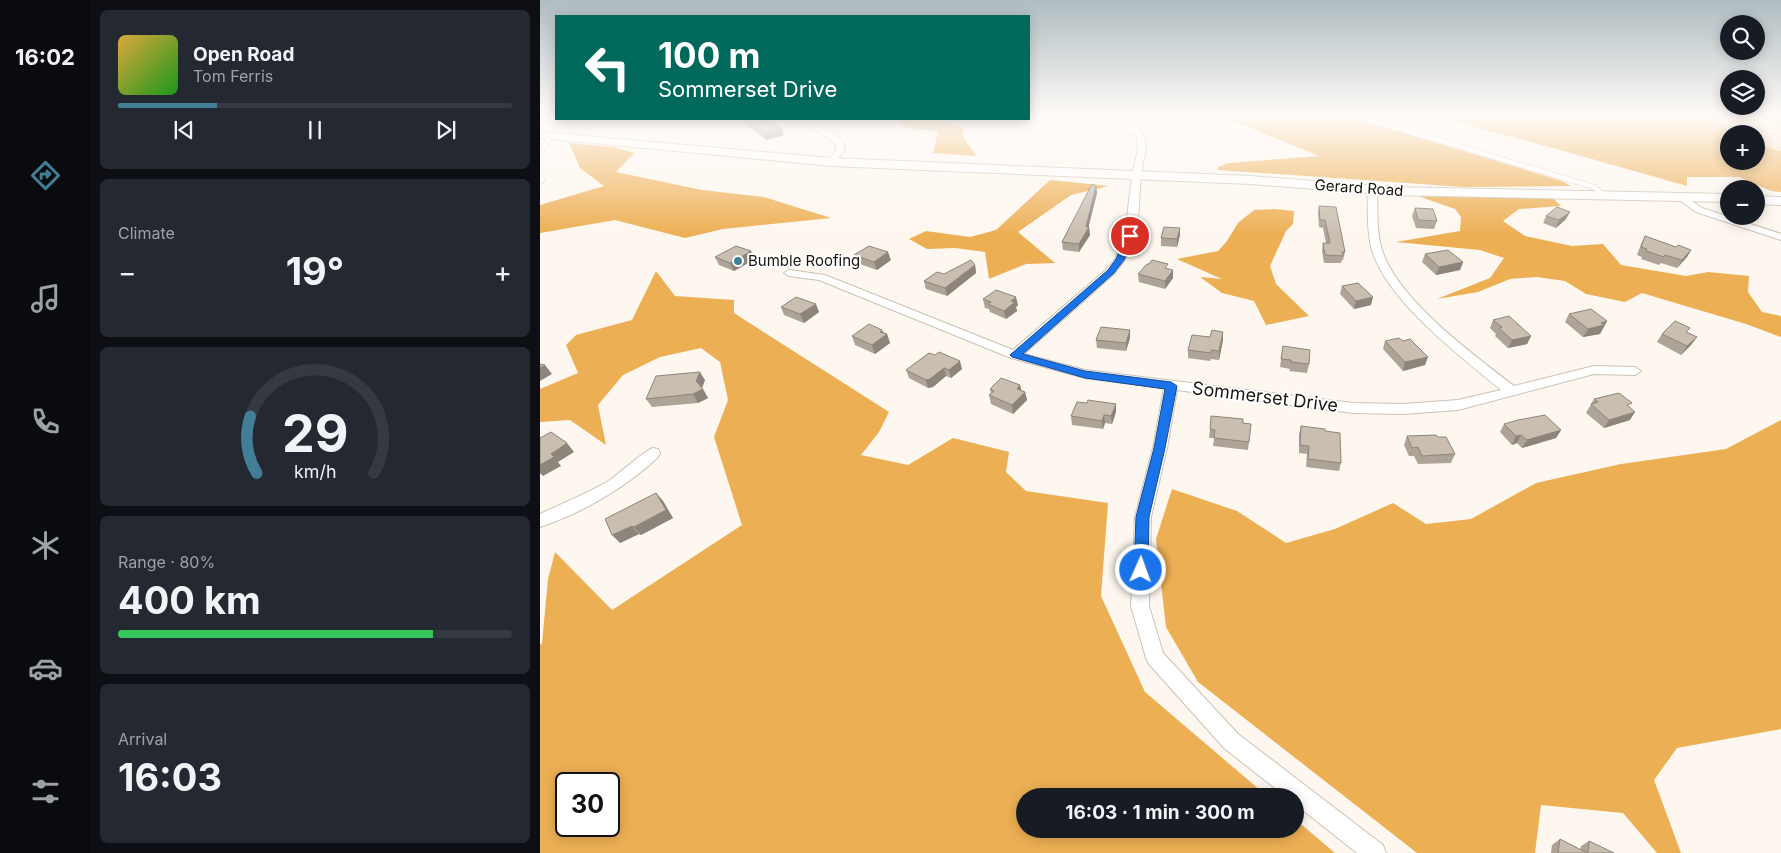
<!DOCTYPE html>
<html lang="en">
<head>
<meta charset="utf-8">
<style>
	body { margin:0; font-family:Inter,sans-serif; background:#242831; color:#f1f3f6; height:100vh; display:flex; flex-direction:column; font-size:19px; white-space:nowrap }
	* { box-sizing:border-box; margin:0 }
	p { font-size:16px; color:#9ea1a6 }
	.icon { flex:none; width:28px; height:28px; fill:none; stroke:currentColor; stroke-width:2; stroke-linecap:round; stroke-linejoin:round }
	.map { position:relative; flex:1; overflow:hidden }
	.side { display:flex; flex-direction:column; gap:10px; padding:10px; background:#0d0f14; width:450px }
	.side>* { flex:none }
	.banner { position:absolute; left:15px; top:15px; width:475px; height:105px; border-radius:0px; box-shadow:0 2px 12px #0003; background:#00695c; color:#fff; overflow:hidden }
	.buttons { position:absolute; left:1180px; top:15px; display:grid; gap:10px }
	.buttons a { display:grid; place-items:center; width:45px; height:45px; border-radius:50%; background:#171b24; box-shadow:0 2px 12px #0003; font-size:25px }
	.speed { position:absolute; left:15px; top:772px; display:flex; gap:10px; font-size:25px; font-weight:700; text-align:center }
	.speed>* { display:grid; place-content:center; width:65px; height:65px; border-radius:50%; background:#171b24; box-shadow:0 2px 12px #0003; line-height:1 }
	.speed .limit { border:2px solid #111; border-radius:8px; background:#fff; color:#111 }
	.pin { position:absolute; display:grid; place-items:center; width:42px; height:42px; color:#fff; margin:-21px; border:2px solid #fff; border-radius:50%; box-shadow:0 1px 5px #0007 }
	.me { position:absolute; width:55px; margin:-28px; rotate:2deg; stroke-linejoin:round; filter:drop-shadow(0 0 4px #0008) }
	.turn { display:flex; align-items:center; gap:18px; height:105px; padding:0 20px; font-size:22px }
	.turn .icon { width:65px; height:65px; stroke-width:2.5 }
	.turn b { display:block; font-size:35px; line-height:42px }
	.big { font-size:38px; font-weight:700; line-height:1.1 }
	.side .widget { flex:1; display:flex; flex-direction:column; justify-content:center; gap:8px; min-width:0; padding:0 18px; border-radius:8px; background:#242831 }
	.side .dial { align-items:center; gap:0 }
	.dial svg { height:130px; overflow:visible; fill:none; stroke:#363941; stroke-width:7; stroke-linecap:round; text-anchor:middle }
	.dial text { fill:#f1f3f6; stroke:none }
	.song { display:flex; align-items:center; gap:15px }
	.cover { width:60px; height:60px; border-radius:8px; background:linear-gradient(135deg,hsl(40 70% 55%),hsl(120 70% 35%)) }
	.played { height:5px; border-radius:2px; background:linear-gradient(90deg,#427f96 25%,#363941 25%) }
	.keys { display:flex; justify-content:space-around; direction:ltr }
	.heat { display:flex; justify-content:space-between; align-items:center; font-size:28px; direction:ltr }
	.charge { height:8px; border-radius:4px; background:linear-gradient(90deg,#34c759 80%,#363941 0) }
	.trip { position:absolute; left:476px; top:788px; width:288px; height:50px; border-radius:25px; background:#171b24; box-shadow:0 2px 12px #0003; font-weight:700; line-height:50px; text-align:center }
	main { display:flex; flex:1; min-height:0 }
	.tabs { display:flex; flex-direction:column; width:90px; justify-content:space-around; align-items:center; background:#090b0e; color:#9ea1a6 }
	.tabs .icon { width:35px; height:35px }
	.tabs .current { color:#427f96 }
	.tabs b { font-size:22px; color:#f1f3f6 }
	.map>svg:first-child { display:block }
	.green { fill:#fbe3c5 }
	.forest { fill:#edaf54; fill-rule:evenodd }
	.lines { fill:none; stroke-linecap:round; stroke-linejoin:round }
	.lane-casing { stroke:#ccc2b4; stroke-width:5.5 }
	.street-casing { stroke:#ccc2b4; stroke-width:2 }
	.secondary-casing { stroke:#ccc2b4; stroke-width:2 }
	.lane { stroke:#fff; stroke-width:4.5 }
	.street { fill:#fff; fill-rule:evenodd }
	.secondary { fill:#fff; fill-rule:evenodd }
	.wall { fill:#ada397 }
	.shaded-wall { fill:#8d857b }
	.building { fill:#c9beb0; stroke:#8d857b }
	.route { fill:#1a73e8; stroke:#114b97 }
	.poi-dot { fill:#427f96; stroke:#fff; stroke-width:2 }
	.labels { text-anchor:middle; stroke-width:4; stroke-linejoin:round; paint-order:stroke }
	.far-street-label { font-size:15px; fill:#191510; stroke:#fff }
	.far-poi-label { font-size:15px; fill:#191510; stroke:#fff; text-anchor:start }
	.street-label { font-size:18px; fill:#191510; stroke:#fff }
</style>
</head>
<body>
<main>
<nav class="tabs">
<b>16:02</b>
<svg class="icon current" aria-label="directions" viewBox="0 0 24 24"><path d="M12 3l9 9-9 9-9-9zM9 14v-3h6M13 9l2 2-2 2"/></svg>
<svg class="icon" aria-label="music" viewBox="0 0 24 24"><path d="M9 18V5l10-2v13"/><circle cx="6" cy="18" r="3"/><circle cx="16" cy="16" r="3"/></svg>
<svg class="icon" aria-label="phone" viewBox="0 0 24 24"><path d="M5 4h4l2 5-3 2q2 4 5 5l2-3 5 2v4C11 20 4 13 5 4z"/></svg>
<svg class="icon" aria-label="climate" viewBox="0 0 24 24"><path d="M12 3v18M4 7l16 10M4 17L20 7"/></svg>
<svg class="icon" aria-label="car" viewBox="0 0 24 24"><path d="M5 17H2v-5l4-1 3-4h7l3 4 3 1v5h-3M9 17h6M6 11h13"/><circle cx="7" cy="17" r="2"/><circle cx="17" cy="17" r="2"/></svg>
<svg class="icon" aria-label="filters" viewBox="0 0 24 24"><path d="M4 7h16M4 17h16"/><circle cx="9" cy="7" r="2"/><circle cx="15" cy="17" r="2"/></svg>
</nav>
<section class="side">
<div class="widget">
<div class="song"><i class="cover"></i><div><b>Open Road</b><p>Tom Ferris</p></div></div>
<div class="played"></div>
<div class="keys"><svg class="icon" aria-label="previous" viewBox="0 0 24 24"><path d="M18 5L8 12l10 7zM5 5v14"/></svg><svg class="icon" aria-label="pause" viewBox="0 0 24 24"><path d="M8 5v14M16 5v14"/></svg><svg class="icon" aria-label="next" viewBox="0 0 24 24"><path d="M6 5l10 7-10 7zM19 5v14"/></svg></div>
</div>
<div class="widget"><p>Climate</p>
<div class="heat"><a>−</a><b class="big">19°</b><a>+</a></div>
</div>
<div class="widget dial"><svg viewBox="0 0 100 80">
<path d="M14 69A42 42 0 1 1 86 69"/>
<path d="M14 69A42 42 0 0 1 10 34" stroke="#427f96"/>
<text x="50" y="56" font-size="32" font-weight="700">29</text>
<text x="50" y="72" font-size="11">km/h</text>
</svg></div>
<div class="widget"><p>Range · 80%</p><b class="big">400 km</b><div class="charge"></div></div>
<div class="widget"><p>Arrival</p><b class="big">16:03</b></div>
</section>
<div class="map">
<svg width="1241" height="853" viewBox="0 0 1241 853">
	<rect width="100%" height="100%" fill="#fef7ef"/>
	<path class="green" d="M1100,115H1241V151L1216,145V134H1189Z"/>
	<g class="forest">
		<path d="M679,115H804L1022,181L1031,186L924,187L678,170V167L689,163L779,156Z"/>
		<path d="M897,115H1177L1190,134H1189V161H1216V145L1241,151V192L1231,191L1199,177H1147V186L992,142L944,130Z"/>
		<path d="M357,119H398L423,128L424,139L437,156L393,153L398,132L366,127Z"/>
		<path d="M29,143L74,147L94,153L76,172L162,190L224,197L291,218L183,229L145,238L75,220L0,233V205L64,186L40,168Z"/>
		<path d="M510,180L569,186L531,195L478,232L515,263L486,264L449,279L445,252L415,248L387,249L369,239L386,231L430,237L456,230Z"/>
		<path d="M875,195L1014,199L1021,206L979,209L963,221L985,236L1032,246L1063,244L1081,265L1146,276L1168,272L1209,276L1208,292L1222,312L1241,316V337L1206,324L1102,293L1085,302L1046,294L1025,281L997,277L970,279L938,292L897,299L950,278L964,258L940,250L856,242L920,231L921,217L915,209Z"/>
		<path d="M735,209L754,211L753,224L746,231L730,266L736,284L769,316L726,325L714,301L682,293L660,277L682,279L637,259L678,251L687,241L698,223L714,210Z"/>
		<path d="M116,271L135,296L194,300V313L349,412L339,432L321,455L368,465L413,438L469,452L466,472L486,491L568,503L561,596L605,692L727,796H485V829H755V819L795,853H0V645L2,643L8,579L15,552L72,610L202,525L174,437L188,400L180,362L161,348L120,357L83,375L58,405L66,445L30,420L0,422V389L38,373L26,345L36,335L92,320ZM26,784H69V826H26Z"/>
		<path d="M1241,420V729L1137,748L1114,780L1141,853H1117L1083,813L1001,805L995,853H877L658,682L626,627L616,539L632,489L697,511L746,543L795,529L853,503L886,524L931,519L996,483L1081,464L1186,449Z"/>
	</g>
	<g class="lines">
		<defs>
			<g id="lane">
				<path d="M815,115L1054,187L1064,195"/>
				<path d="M0,155L10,136"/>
				<path d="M0,174L2,180L0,182"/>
			</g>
			<g id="street">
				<path d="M568,115C580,115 602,126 605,139C607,147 605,155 603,162C598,187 601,212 595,236C592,250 584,262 575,273L484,354L545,370L813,403L863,404L918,400L961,390C920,356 847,301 832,250C826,231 829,209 827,189L832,186L837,189C838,209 836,231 842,250C858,300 933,354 974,386L1054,366L1095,367L1101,371L1095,375L1054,374L918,410L863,414L813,413L637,390L627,448L611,517L609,606L623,653L698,734L843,845L846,853H817L755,804V796H745L684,748L609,664L606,658L591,606L595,517L613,448L624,388L545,378L471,358L279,280L249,276L244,273L249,270L285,275L473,350L567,269L575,259L585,236L592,175L598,150L597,138L589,130Z"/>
				<path d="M257,119H266L301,139L305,149L294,164L287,162L297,149L294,142Z"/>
				<path d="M1141,194L1162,208L1241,234V240L1156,212L1138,199L1136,197Z"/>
				<path d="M113,448L118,449L120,453L118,457C87,487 42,513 0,527V514C23,503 48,493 70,480C81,472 104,451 113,448Z"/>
			</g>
			<g id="secondary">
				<path d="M0,132L291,158L710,176L851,187L1189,194V202L851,195L710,184L291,166L0,138Z"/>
				<path d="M1216,196L1241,197V205L1216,204Z"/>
			</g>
		</defs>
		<use href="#lane" class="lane-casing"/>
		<use href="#street" class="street-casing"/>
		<use href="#secondary" class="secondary-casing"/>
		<use href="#lane" class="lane"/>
		<use href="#street" class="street"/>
		<use href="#secondary" class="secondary"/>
	</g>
	<g class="wall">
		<path d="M199,119H228L241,128L244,135L226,140Z"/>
		<path d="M556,186L557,193L548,227H549L550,235L539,252L523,250L522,242Z"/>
		<path d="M779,206L805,252L803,260H802L801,263H784L782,251L783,243H786L783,228L779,227L778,213Z"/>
		<path d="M875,208L897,221L894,229L876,228L872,216Z"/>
		<path d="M1006,216L1026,219L1016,228L1003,223Z"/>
		<path d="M640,235L637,247L621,246V238Z"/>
		<path d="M1105,236L1136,247L1151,250L1147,257L1137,268L1121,263L1119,265L1101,259L1102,257L1097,255L1101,244Z"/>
		<path d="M885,254L923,262L920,270L896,275L882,262Z"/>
		<path d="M314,255L351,260L337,270L317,263Z"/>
		<path d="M175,257L215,259L194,271L179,265Z"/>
		<path d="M435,265L436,273L407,296L386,289L384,281Z"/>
		<path d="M628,269L633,278L625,289L599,282L598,274Z"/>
		<path d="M802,286L831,305L814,309L800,294Z"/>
		<path d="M443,299L478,305L476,307L477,311L466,319L450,312L449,309L445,308Z"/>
		<path d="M241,307L279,312L264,323L244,315Z"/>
		<path d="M1029,314L1067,321L1060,334L1043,337L1025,322Z"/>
		<path d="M953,320L991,336L987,344L968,348L955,336L956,334L950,328Z"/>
		<path d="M342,330L344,333L347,334L350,343L335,354L315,345L312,336Z"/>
		<path d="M590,330V338L586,351L557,348L556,340Z"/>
		<path d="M1147,332L1157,337L1151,345L1141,355L1117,342L1122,334Z"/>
		<path d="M683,340L679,360L671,359L670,361L648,358V350Z"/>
		<path d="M845,341L885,365L863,371L843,349Z"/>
		<path d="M743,346L769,364L767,373L749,371L750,369L740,367Z"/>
		<path d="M389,353L422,369L411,378L406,376L393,387L388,388L369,378L366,370Z"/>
		<path d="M165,380L162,388L168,398L158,403L112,407L106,399Z"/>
		<path d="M480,385L481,390L485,392L487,400L473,414L451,404L449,395L451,394L450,389Z"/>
		<path d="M1054,399L1089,407L1090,420L1064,428L1046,413Z"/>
		<path d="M576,412L572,424L565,423L563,429L532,425L531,416Z"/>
		<path d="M703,423L709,442L708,450L673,446L674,438H669L670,429Z"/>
		<path d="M964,424L1021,430L1016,438L982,448L977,443L972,445L960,432Z"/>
		<path d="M761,426L785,431L801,463L799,471L766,467L767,454L759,453V434Z"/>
		<path d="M867,436L898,437L915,454L911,463L878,464L874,456H869L864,445Z"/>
		<path d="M116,493L123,501L133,518L101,535L99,534L80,543Z"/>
		<path d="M1020,839L1040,850L1041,846L1049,841L1074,853H1011L1012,845Z"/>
	</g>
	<g class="shaded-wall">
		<path d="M241,128L244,135L226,140L224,133Z"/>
		<path d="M556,186L557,193L548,229L549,227L550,235L539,252V244L546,227Z"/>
		<path d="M1030,212L1026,219L1016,228L1019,220Z"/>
		<path d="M640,228V235L637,247V239Z"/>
		<path d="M1151,250L1147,257L1137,268L1142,260Z"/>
		<path d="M211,251L215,259L194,271L190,263Z"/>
		<path d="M348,252L351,260L337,270L334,262Z"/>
		<path d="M923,262L920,270L896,275L899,267Z"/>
		<path d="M435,265L436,273L407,296L405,288Z"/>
		<path d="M633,270V278L625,289V281Z"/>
		<path d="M476,297L478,305L476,307L477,311L466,319L464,311L471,301Z"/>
		<path d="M833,297L831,305L814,309L816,301Z"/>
		<path d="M276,304L279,312L264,323L260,314Z"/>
		<path d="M1067,321L1060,334L1043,337L1048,329L1061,323Z"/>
		<path d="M342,330L345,336L347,334L350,343L335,354L332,345L340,332Z"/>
		<path d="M590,330V338L586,351V343Z"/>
		<path d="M683,332V340L679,360V351Z"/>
		<path d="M991,336L987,344L968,348L972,340Z"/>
		<path d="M1157,337L1151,345L1141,355L1147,346Z"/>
		<path d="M888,357L885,365L863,371L865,362Z"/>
		<path d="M420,361L422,369L411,378L409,370Z"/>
		<path d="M5,365L12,374L0,381V368Z"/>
		<path d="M404,368L406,376L393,387L388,388L386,380Z"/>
		<path d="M160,372L165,380L161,390L156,381Z"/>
		<path d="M480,385L482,393L477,389Z"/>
		<path d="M163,389L168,398L158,403L153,394Z"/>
		<path d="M485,392L487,400L473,414L472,405Z"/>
		<path d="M576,404V412L572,424L571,416Z"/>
		<path d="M1095,412L1090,420L1064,428L1069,420Z"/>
		<path d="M564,415L565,423L563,429L562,421Z"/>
		<path d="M1021,430L1016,438L982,448L987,440Z"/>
		<path d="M981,435L977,443L972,445L976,436Z"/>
		<path d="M27,443L34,452L18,462L21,466L3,476L0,473V465L11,454Z"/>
		<path d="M116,493L123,501L133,518L101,535L94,527Z"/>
		<path d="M92,526L99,534L80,543L72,535Z"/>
	</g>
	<g class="building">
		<path d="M205,119H228L241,128L224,133Z"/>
		<path d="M552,184L556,186L546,227H549L539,244L522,242Z"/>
		<path d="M779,206L796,207L805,252H802L803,256L785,255L783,243H790L785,220H780Z"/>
		<path d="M1017,207L1030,212L1019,220L1006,216Z"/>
		<path d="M875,208L893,209L897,221L878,220Z"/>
		<path d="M624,227L640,228L637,239L621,238Z"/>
		<path d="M1105,236L1136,247L1138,245L1151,250L1142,260L1125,255L1124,257L1106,251L1107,249L1101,247Z"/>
		<path d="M196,246L211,251L190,263L175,257Z"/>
		<path d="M329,246L348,252L334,262L314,255Z"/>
		<path d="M908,250L923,262L899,267L885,254Z"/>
		<path d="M431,260L435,265L405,288L384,281L397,272L404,274Z"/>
		<path d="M612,260L628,264L625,268L633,270L625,281L598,274L607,264H609Z"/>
		<path d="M818,283L833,297L816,301L802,286Z"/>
		<path d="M456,290L476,297L471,301L475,302L464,311L448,304L451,302L443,299Z"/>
		<path d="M256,297L276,304L260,314L241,307Z"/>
		<path d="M1051,309L1067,321L1061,323L1064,325L1048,329L1029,314Z"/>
		<path d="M969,316L991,336L972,340L959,328L962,327L953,320Z"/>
		<path d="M1135,321L1150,328L1146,332L1157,337L1147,346L1122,334Z"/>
		<path d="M329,324L342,330L340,332L347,334L332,345L312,336Z"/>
		<path d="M561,327L590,330L586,343L556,340Z"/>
		<path d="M672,330L683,332L679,351L671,350V353L648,350L652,335L670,337Z"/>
		<path d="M859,338L863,341L870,339L888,357L865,362L845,341Z"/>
		<path d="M743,346L770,350L769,364L751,362V360L741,359Z"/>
		<path d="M399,352L420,361L409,370L404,368L390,379L386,380L366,370L389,353L395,355Z"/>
		<path d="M0,364L5,365L0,368Z"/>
		<path d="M160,372L156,381L163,389L153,394L106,399L116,376Z"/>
		<path d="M461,378L480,385L477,389L485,392L472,405L449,395L454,391L450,389Z"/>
		<path d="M1079,393L1092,403L1087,405L1095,412L1069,420L1051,404L1058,402L1054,399Z"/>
		<path d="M548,400L576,404L571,416L564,415L562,421L531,416L537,402L547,403Z"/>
		<path d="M1005,415L1021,430L987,440L981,435L976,436L964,424L978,420Z"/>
		<path d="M671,416L703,419V423L711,424L709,442L674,438L675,430L670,429Z"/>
		<path d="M761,426L785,429V431L800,433L801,463L768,459L769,446L760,445Z"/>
		<path d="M11,432L27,443L11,454L14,457L0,465V438Z"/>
		<path d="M896,435L898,437H906L915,454L882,456L878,447L872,448L867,436Z"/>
		<path d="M116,493L126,510L94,527L92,526L72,535L65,519Z"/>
		<path d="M1020,839L1047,853H1018Z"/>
		<path d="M1049,841L1074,853H1048Z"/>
	</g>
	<linearGradient id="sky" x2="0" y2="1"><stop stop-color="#afbcc0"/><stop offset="0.49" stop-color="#fffbf8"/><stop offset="1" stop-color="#fffbf8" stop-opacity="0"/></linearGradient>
	<rect width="1241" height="235" fill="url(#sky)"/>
	<path class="route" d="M590,233L594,236L584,260L574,273L483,354L545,371L631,382L637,386L625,448L609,517L608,570L606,574L601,576L596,574L594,570L596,517L614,448L625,389L545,378L472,357L470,355L568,270L576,259L586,236Z"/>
	<circle class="poi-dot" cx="198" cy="261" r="5"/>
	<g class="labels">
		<g class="far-street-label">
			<text transform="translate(819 188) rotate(4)" y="5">Gerard Road</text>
		</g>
		<g class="far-poi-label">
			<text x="208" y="266">Bumble Roofing</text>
		</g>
		<g class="street-label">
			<text transform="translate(725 397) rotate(7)" y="6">Sommerset Drive</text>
		</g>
	</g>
</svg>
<div class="buttons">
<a><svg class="icon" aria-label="search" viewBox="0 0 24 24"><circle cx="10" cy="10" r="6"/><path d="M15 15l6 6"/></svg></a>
<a><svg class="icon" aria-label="layers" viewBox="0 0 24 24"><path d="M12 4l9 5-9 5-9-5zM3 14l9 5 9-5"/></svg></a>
<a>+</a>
<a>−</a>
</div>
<div class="speed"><div class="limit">30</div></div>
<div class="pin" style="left:590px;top:236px;background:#d93025"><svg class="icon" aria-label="arrive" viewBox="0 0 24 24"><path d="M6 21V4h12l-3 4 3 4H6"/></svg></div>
<svg class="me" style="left:601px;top:570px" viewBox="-20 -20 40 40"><circle r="17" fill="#1a73e8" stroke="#fff" stroke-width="3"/><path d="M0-11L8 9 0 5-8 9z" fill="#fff"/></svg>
<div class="trip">16:03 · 1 min · 300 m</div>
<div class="banner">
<div class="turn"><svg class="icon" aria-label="left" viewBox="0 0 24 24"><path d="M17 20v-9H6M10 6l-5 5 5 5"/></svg><div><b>100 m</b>Sommerset Drive</div></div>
</div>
</div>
</main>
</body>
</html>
